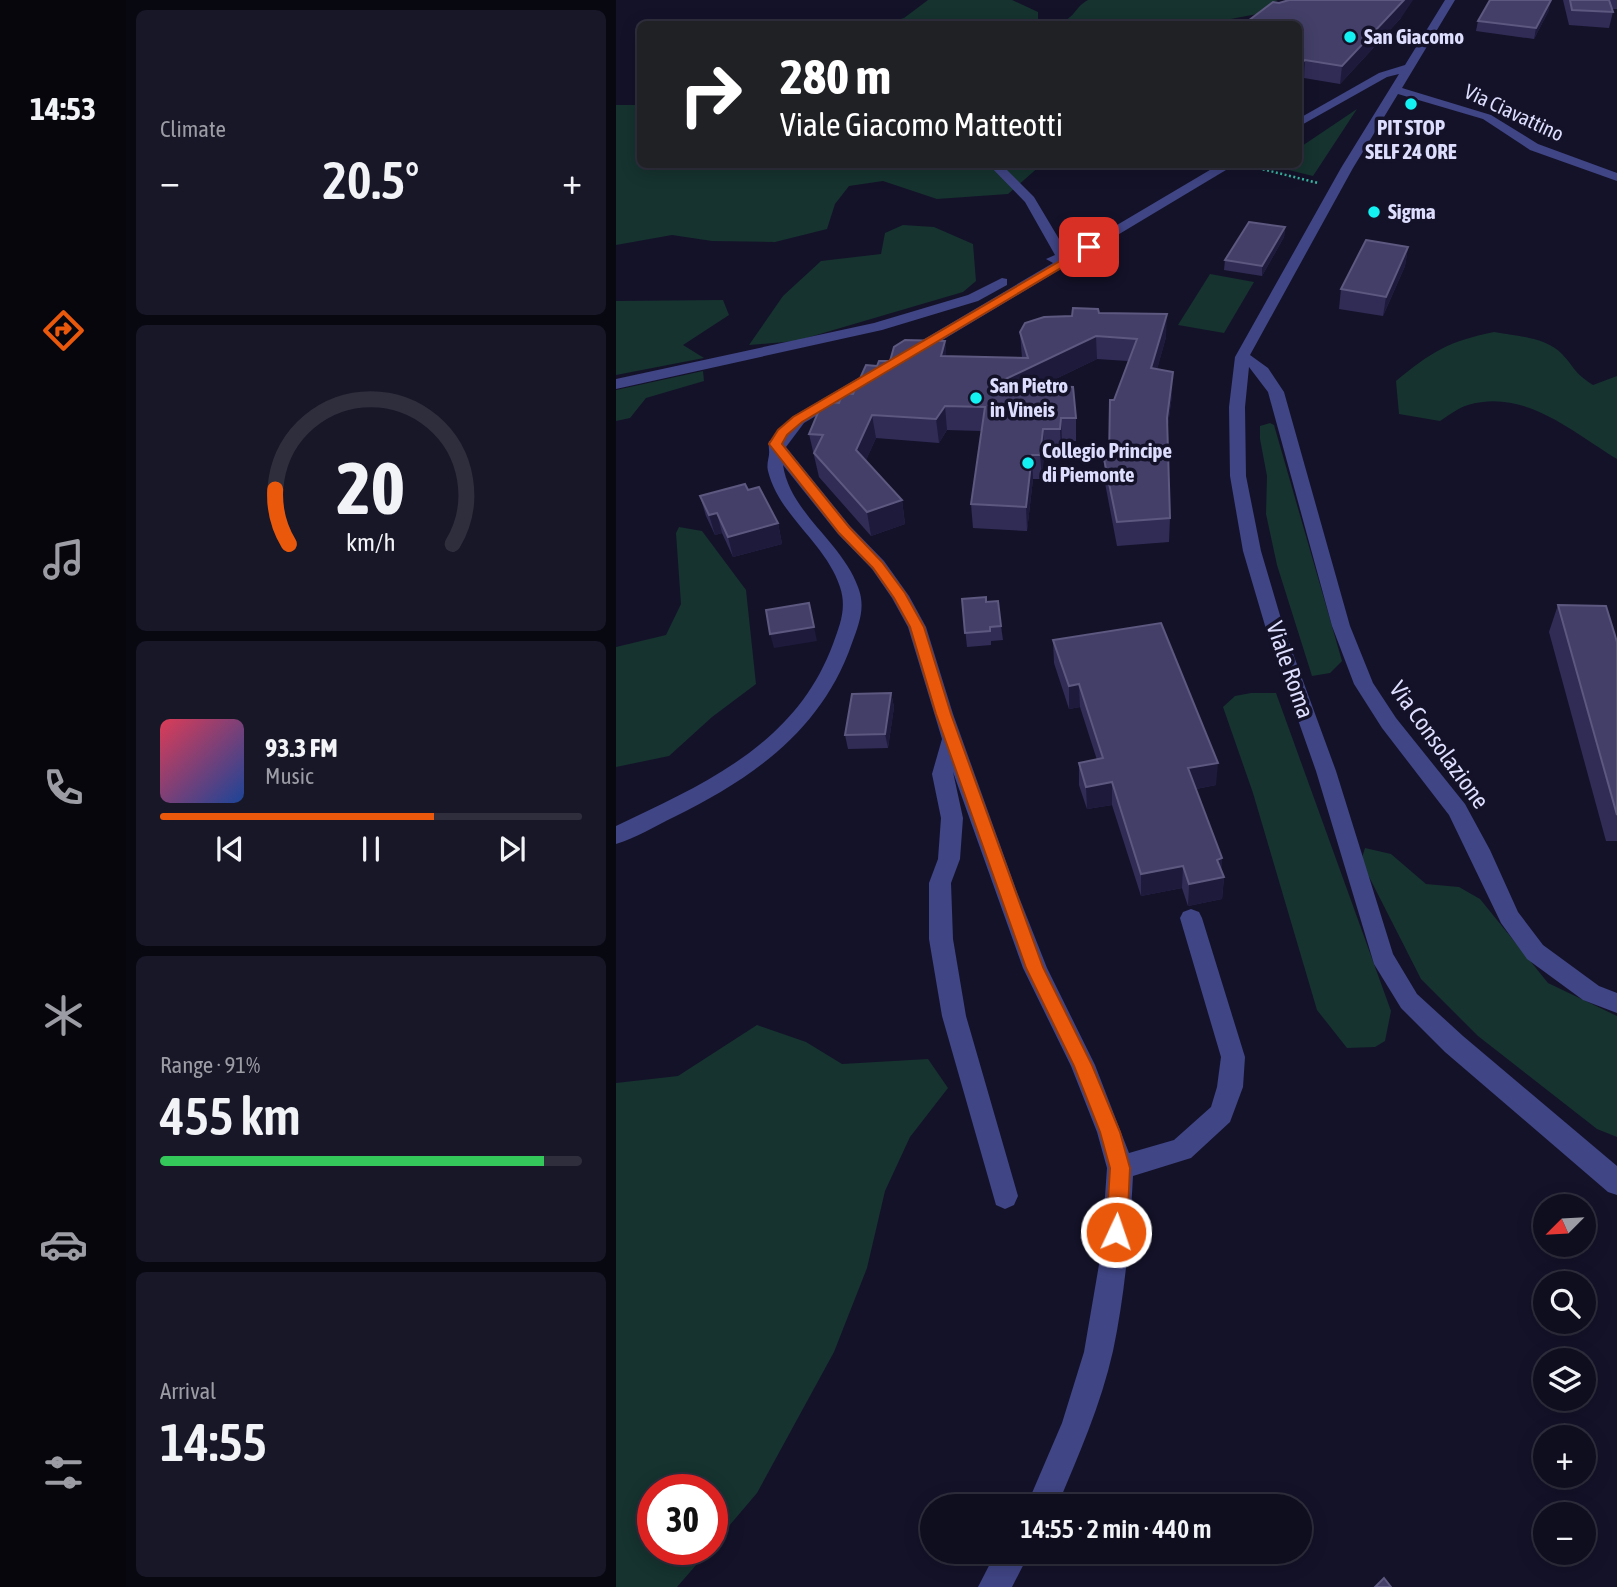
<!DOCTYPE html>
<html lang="en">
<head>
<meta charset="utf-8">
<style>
	body { margin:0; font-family:"Asap Condensed",sans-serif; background:#181728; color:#f1f3f6; height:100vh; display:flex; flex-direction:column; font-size:26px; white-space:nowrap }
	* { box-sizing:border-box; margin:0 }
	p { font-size:23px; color:#9b9ca4 }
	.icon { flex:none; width:38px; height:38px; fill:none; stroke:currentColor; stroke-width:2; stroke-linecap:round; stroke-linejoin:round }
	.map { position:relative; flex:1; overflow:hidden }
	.panel { display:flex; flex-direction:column; gap:10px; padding:10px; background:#080811; width:490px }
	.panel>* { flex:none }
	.guide { position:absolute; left:21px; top:21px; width:665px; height:147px; border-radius:10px; box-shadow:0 4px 18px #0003,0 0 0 2px #2f2e3d; background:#202124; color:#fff; overflow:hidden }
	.needle { width:46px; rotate:246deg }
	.tools { position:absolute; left:917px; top:1194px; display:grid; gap:14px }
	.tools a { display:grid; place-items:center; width:63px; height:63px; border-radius:50%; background:#0f0e1f; box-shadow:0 4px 18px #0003,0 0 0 2px #2f2e3d; font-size:35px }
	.speed { position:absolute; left:21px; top:1474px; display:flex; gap:14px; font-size:35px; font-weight:700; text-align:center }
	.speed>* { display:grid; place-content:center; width:91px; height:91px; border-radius:50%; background:#0f0e1f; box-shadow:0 4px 18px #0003,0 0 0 2px #2f2e3d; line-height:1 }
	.speed .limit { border:10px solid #d22; background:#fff; color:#111 }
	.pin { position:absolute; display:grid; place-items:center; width:60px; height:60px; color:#fff; margin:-30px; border-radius:14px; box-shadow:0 4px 10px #0006 }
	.me { position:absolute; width:77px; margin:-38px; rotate:3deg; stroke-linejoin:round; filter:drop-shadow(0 0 5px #0008) }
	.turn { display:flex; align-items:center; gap:24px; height:147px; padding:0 28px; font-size:32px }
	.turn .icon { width:91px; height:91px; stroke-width:2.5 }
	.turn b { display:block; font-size:49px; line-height:60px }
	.big { font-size:52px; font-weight:600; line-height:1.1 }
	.panel .widget { flex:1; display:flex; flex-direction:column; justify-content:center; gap:10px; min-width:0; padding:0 24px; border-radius:10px; background:#181728 }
	.panel .dial { align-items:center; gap:0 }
	.dial svg { height:182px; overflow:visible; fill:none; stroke:#2f2e3d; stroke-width:7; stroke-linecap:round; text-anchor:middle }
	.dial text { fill:#f1f3f6; stroke:none }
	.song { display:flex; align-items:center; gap:21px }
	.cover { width:84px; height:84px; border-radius:10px; background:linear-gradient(135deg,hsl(350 70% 55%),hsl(220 70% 35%)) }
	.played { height:7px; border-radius:4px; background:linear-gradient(90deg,#ea580c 65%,#2f2e3d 65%) }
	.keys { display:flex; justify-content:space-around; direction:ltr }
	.heat { display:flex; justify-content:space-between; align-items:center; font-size:38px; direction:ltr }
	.charge { height:10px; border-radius:5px; background:linear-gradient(90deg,#34c759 91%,#2f2e3d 0) }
	.trip { position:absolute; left:304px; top:1494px; width:392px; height:70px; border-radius:35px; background:#0f0e1f; box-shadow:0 4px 18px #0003,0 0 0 2px #2f2e3d; font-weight:600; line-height:70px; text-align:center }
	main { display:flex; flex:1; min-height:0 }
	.tabs { display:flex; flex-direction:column; width:126px; justify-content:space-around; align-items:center; background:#06060c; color:#9b9ca4 }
	.tabs .icon { width:49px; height:49px }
	.tabs .active { color:#ea580c }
	.tabs b { font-size:32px; color:#f1f3f6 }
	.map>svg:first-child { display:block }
	.green { fill:#16332f }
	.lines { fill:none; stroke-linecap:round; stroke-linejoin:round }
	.path { stroke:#38b6a2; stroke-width:2.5; stroke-dasharray:2 2.5; stroke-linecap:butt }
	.minor { fill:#404585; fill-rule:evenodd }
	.wall { fill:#312c56 }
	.shaded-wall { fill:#1e1a3c }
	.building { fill:#433f68; stroke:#5c587f; stroke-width:2 }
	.route { fill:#ea580c; stroke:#983908; stroke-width:2 }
	.poi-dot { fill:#14f1f2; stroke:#141229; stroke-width:2.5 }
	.labels { text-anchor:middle; stroke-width:7; stroke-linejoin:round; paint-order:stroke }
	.far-poi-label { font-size:21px; font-weight:bold; fill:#ddddfd; stroke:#141229; text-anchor:start }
	.far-street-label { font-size:21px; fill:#ddddfd; stroke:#141229 }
	.street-label { font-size:24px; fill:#ddddfd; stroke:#141229 }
</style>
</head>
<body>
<main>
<nav class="tabs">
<b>14:53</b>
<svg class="icon active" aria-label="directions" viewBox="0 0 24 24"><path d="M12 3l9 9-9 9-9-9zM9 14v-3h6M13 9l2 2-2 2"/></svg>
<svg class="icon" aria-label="music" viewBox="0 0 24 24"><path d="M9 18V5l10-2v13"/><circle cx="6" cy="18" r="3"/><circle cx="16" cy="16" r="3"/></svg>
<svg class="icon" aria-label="phone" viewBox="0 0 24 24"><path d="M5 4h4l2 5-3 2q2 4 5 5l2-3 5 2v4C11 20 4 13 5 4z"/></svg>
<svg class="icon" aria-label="climate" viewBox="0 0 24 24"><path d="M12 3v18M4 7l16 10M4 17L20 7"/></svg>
<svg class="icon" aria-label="car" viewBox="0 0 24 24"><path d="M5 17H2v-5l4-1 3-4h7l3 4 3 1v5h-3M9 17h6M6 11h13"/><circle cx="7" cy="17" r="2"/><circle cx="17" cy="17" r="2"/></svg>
<svg class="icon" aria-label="filters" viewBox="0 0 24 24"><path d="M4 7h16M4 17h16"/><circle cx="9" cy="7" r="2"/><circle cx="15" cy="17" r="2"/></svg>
</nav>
<section class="panel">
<div class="widget"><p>Climate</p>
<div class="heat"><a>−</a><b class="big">20.5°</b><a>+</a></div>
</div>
<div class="widget dial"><svg viewBox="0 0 100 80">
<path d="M14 69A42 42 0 1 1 86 69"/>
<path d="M14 69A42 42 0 0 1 8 45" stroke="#ea580c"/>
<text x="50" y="56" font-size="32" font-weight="700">20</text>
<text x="50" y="72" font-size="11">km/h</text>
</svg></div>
<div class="widget">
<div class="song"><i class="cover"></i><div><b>93.3 FM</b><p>Music</p></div></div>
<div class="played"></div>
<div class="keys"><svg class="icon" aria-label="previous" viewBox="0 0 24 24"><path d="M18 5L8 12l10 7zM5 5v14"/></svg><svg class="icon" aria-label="pause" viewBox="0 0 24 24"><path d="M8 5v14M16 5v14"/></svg><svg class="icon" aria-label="next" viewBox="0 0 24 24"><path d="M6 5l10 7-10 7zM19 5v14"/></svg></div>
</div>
<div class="widget"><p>Range · 91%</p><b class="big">455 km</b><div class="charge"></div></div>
<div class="widget"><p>Arrival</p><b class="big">14:55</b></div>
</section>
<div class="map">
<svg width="1001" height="1587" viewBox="0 0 1001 1587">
	<rect width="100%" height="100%" fill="#141229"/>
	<g class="green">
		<path d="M312,0H396L422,12V19L397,23L267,24L288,18Z"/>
		<path d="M472,0H662L657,2V11L588,24H438C460,20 457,8 472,0Z"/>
		<path d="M0,105H24V164L425,165L392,194L321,199L267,181L233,186L219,204L211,229L159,242L96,241L56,235L0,245Z"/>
		<path d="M741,109L697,176L656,166L682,164L683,148Z"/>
		<path d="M287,225L318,227L357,244L360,281L347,292L180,341L133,345L167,296L205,261L265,254L269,233Z"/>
		<path d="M594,274L638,282L608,333L562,325Z"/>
		<path d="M107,300L113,315L67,345L88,358L0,375V301Z"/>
		<path d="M878,332C900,336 930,337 946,354C960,369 957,372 977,385L1001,376V459C957,432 908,388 852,405C842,408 832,416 824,421L783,414L780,381C815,352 833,341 878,332Z"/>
		<path d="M87,371L88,381L30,398L14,418L0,421V390Z"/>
		<path d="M654,423L658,425L726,661L714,673L696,676L661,565L650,514L651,476L644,439V426Z"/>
		<path d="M63,527L86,531L130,590L140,684L96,717L53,756L0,767V647L50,635L65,604L60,533Z"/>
		<path d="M635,693H660L775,1011L769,1041L759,1047L731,1048L701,1010L637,793L607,707L619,696Z"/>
		<path d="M749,848L775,854L810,884L843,887L864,899L932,983L1001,1016V1137L981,1129L862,1036L805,979L745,861Z"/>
		<path d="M141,1025L190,1042L226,1064L312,1059L332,1088L294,1137L269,1191L251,1268L218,1352L141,1493L96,1546V1489H37V1549H94L61,1587H0V1083L62,1076Z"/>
	</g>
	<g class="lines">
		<path class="path" d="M638,167L702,183"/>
		<g class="minor">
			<path d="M829,0H839L786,88L875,115L922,144L1001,173V181L914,150L867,119L782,94L737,168L634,355L652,368L668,392L734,626L757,683L780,718L849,804L874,850L902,912L927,945L983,986L1001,993V1013L967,1000L911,959L885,923L833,815L766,728L738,684L716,626L652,392L633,367L629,407L630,476L645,551L668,629L720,771L777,954L801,994L847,1036L1001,1166V1195L992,1192L829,1052L785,1008L758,964L700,771L650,629L627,551L614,476L613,407L619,357L725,168L783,74L771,77L682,127V119L763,73L789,65Z"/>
			<path d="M372,164H385L418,197L452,254L604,164H620L188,423L170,447L234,526L268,561L293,596L310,627L337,714L401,892L431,968L479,1065L513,1153L558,1140L595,1107L601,1087L605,1057L564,918L567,912L575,909L583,912L586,918L629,1057L627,1087L614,1122L575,1158L517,1176C514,1235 509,1294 497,1351C485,1405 462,1456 441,1507H410L446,1423L468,1352L485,1253L491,1168L481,1132L455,1066L407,968L337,772L347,818L344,859L335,883L337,939L350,1016L402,1196L398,1205L389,1209L380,1205L326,1016L313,939V883L322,859L325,818L316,774L326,739L292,627L276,598L256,569L222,534L167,465C174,513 226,542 242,587C250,607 243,624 236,643C206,730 137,778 58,817C39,826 20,838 0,844V826C90,783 180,744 217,644C224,625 231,608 224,587C210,543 163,516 152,471C150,463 154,457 153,450C153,446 152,444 153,441L157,440L176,417L437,263L430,259L439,255L409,202Z"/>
			<path d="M386,278L391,279V285L362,301L266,330L0,389V379L258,323L352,295Z"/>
			<path d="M380,1552H414L396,1587H362Z"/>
		</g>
	</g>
	<g class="wall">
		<path d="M947,0H1001V9H996L997,12L993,28L953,25Z"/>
		<path d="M663,3L785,18L724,84L688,78L682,82V24Z"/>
		<path d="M933,10L918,39L860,31L862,21Z"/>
		<path d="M669,227L668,237L646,276L608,270L609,260Z"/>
		<path d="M792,247L789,266L767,316L723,309L725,289Z"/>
		<path d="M483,313L550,337L541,369L556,395L551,432L554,518L553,542L501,546L489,483L488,459H493L498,400L512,361L481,359L425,386L460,418V441H446L445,453H428L426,479H417L411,531L357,528L355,504L366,431L331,430L323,443L260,438L250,460L286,500L289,524L255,536L203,477L193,434L223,403L237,394L274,361L329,341L330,356L406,358L404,332L456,316Z"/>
		<path d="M132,490L162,523L166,544L117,557L106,533L99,535L90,516L84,496Z"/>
		<path d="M346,599L370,602L385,626L387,640L375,641V645L351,647Z"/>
		<path d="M942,605L1001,642V841H990L933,632Z"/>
		<path d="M437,640L600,785L580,789L606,858L605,870L608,877L606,899L572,906L566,888L525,896L496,805L471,809L463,785V763L481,760L464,707L453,709L438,663Z"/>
		<path d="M275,693L278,707L272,748L232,749L229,735Z"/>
	</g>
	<g class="shaded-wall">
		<path d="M788,0H797L785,18L724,84L726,66Z"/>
		<path d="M935,0L933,10L918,39L920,28Z"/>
		<path d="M689,60L688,78L683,82L684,64Z"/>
		<path d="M669,227L668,237L646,276V266Z"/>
		<path d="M792,247L789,266L767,316L770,297Z"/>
		<path d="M551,314L550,337L535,392V368Z"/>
		<path d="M480,336L481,359L381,407L379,384Z"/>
		<path d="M329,341L331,364L325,356Z"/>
		<path d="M557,372L556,395L550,441L551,418Z"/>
		<path d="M329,406L331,430L323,443L320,419Z"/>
		<path d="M256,415L260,438L244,474L240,450Z"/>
		<path d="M445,418L446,441L445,453L444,429Z"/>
		<path d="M427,429L428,453L426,479L424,455Z"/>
		<path d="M416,455L417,479L411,531L410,507Z"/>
		<path d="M286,500L289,524L255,536L251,512Z"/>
		<path d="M101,513L106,533L99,535L93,515Z"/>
		<path d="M162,523L166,544L117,557L112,537Z"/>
		<path d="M193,603L201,641L158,648L154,634Z"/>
		<path d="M463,684L464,707L453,709V686Z"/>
		<path d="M275,693L278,707L272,748L269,734Z"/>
		<path d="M602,763L600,785L570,791L572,768Z"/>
		<path d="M496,782V805L471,809L470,787Z"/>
		<path d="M606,858L605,878L608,877L606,899L572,906L573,884L601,860Z"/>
		<path d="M567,866L566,888L525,896V874Z"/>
	</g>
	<g class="building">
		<path d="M673,0H788L726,66L689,60L684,64H682V24H628L657,2L663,3Z"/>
		<path d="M874,0H935L920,28L862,21Z"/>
		<path d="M954,0H993L997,12L956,10Z"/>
		<path d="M633,222L669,227L646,266L609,260Z"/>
		<path d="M750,240L792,247L770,297L725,289Z"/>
		<path d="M457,308L482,309L483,313L551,314L535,368L557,372L551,418L554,518L501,522L488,459H493L494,400H498L521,339L480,336L379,384L457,387L460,418H445L444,429H427L424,455H416L410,507L355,504L369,407L329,406L320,419L256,415L240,450L286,500L251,512L198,453L207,435L193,434L203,410L211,402L223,403L227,393L237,394L250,365L261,366L263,361H274L278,347L289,340L329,341L325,356L412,358L404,332L409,323L428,317L456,316Z"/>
		<path d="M129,484L132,490L143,487L162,523L112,537L101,513L93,515L84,496Z"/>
		<path d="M370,597V602L382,601L385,626L374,627V631L349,633L346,599Z"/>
		<path d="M193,603L198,627L154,634L150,610Z"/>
		<path d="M942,605L990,606L1001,642V815Z"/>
		<path d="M545,623L602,763L572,768L606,858L601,860L608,877L573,884L567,866L525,874L496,782L470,787L463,763L487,758L463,684L453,686L437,640Z"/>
		<path d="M275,693L269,734L229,735L236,694Z"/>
		<path d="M768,1578L775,1587H759Z"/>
	</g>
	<path class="route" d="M473,244L478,247L477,249L186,422L171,435L166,444L233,527L266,562L289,593L308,627L335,714L427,967L476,1065L504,1132L514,1168L511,1232L508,1239L500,1242L493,1239L490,1232L494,1168L484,1132L458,1066L410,968L320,714L294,627L278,598L257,568L223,533L153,444L162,430L177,417Z"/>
	<g class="poi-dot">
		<circle cx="734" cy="37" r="7"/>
		<circle cx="795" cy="104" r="7"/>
		<circle cx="758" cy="212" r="7"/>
		<circle cx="360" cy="398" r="7"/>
		<circle cx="412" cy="463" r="7"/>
	</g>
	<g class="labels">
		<g class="far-poi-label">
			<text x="748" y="44">San Giacomo</text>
			<text x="795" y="135" text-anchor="middle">PIT STOP<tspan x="795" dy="24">SELF 24 ORE</tspan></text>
			<text x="772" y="219">Sigma</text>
			<text x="374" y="393">San Pietro<tspan x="374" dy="24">in Vineis</tspan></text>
			<text x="426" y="458">Collegio Principe<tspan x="426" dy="24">di Piemonte</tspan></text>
		</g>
		<g class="far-street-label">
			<text transform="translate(898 113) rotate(25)" y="7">Via Ciavattino</text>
		</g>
		<g class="street-label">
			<text transform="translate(674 670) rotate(71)" y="8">Viale Roma</text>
			<text transform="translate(823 745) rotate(54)" y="8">Via Consolazione</text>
		</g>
	</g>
</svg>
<div class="tools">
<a><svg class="needle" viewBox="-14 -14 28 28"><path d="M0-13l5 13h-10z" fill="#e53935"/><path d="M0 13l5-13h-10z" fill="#9b9ca4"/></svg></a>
<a><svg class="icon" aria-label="search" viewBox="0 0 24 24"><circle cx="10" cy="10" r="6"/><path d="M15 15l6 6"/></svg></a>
<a><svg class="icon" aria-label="layers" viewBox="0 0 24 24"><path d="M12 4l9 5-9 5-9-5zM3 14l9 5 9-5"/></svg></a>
<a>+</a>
<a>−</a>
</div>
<div class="speed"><div class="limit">30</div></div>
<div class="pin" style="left:473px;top:247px;background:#d93025"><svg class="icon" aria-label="arrive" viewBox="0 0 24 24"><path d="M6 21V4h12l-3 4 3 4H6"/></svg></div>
<svg class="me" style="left:500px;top:1232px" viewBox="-20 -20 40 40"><circle r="17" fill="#ea580c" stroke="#fff" stroke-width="3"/><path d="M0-11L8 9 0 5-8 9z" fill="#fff"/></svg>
<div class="trip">14:55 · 2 min · 440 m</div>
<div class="guide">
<div class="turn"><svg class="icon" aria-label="right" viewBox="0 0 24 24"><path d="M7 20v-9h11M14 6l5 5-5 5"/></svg><div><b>280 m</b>Viale Giacomo Matteotti</div></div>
</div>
</div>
</main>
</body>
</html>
